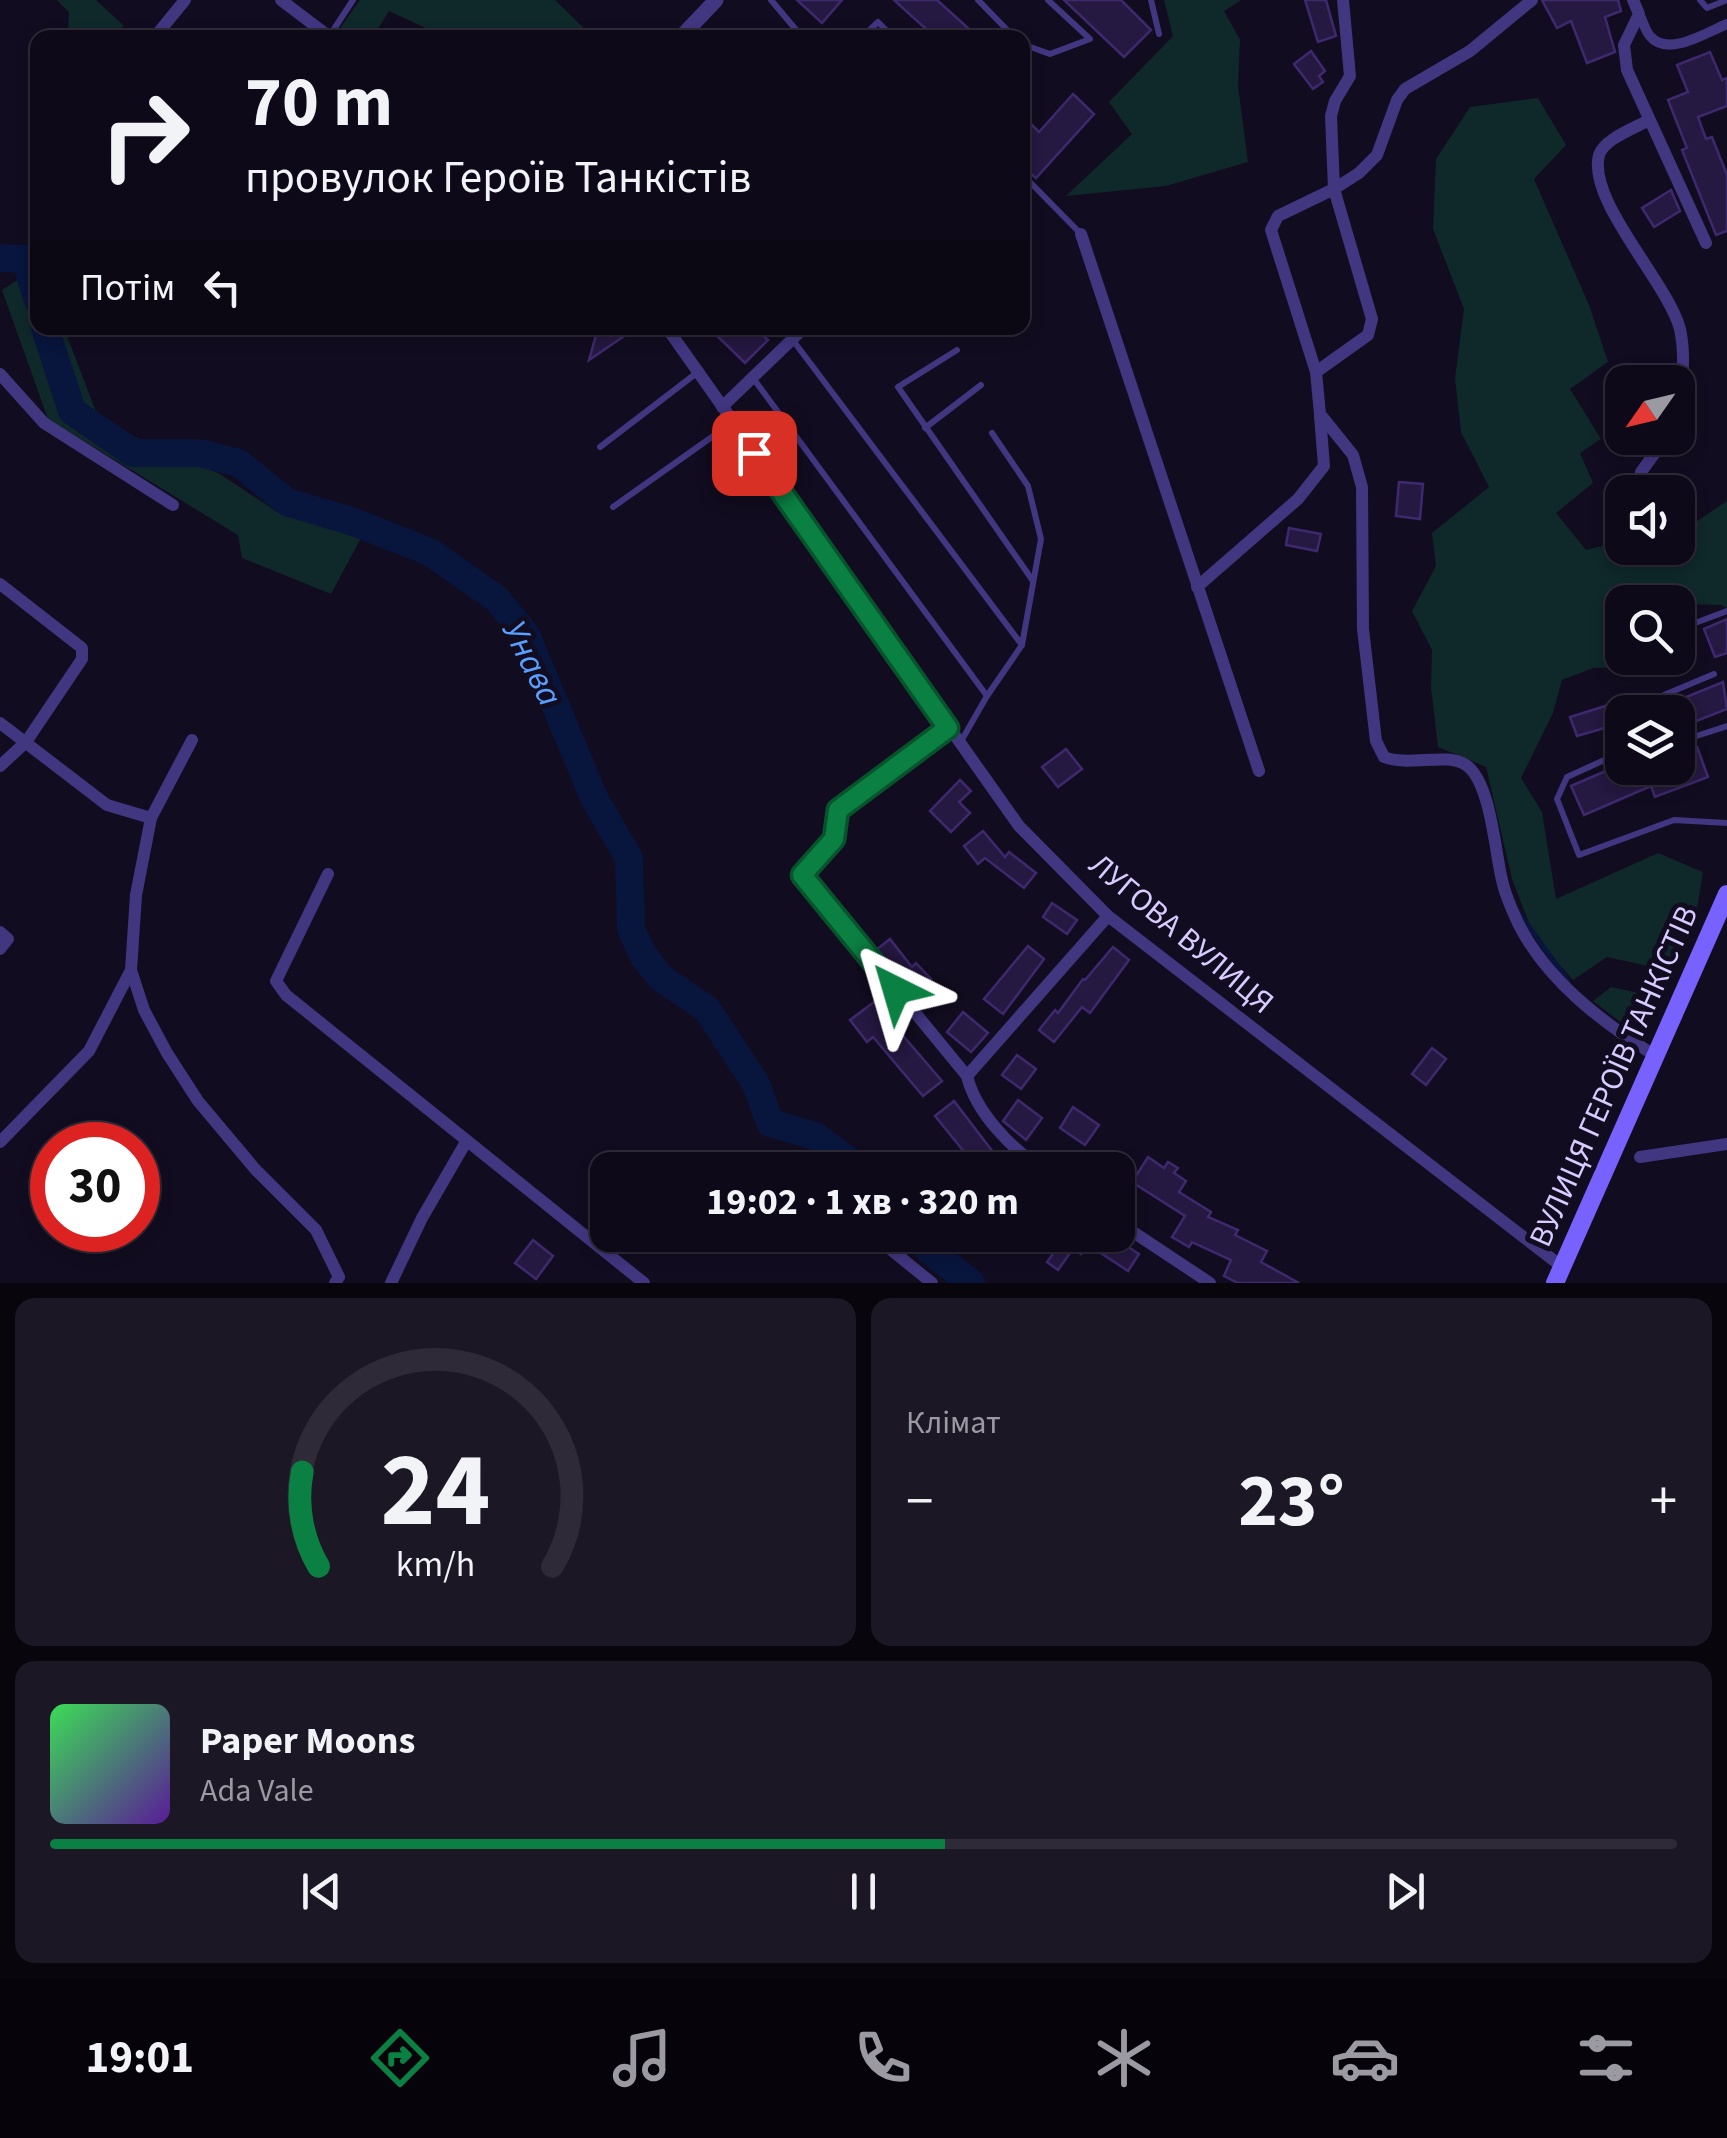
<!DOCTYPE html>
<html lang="uk">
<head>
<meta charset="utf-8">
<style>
	body { margin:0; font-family:"Source Sans 3",sans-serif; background:#1c1725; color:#f1f3f6; height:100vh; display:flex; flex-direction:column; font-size:38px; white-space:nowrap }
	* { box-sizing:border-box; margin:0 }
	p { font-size:32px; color:#9b9aa2 }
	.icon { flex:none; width:55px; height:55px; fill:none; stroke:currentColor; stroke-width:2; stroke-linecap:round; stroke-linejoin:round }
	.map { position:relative; height:1283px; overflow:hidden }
	.side { display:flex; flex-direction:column; gap:15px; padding:15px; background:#08050d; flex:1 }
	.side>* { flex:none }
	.hud { position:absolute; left:30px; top:30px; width:1000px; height:305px; border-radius:20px; box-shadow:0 5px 15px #0003,0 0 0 2px #2e2a37; background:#0e0918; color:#f1f3f6; overflow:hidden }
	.needle { width:65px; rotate:236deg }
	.controls { position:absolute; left:1605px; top:365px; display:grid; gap:20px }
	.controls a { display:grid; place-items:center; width:90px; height:90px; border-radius:20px; background:#0e0918; box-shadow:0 5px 15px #0003,0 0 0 2px #2e2a37; font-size:50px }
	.speed { position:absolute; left:30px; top:1122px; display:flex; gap:20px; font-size:50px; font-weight:700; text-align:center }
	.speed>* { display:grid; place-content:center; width:130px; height:130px; border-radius:50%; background:#0e0918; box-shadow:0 5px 15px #0003,0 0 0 2px #2e2a37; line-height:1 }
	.speed .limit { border:15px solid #d22; background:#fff; color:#111 }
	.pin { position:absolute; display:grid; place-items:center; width:85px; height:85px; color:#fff; margin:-42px; border-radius:20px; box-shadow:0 5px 15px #0006 }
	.me { position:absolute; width:110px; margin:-55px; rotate:320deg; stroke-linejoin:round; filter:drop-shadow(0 0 8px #0008) }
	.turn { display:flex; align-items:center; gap:35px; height:210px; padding:0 50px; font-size:45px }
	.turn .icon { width:130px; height:130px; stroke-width:2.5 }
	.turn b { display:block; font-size:70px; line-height:85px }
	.then { display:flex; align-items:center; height:95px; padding:0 50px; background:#0003; gap:20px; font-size:38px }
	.big { font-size:75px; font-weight:700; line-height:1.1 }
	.side .card { flex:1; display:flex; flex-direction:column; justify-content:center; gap:15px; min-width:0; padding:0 35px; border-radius:20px; background:#1c1725 }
	.side .dial { align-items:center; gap:0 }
	.dial svg { height:260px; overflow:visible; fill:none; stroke:#2e2a37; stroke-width:7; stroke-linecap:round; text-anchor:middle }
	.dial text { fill:#f1f3f6; stroke:none }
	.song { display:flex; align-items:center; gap:30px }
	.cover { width:120px; height:120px; border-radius:15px; background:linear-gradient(135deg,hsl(130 70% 55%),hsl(270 70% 35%)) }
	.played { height:10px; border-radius:5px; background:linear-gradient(90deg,#0b8043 55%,#2e2a37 55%) }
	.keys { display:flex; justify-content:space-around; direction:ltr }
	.heat { display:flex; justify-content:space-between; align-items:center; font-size:55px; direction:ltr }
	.side .tiles { flex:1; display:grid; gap:15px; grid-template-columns:1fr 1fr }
	.card:last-child { grid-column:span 2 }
	.trip { position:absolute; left:590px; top:1152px; width:545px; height:100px; border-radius:20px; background:#0e0918; box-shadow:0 5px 15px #0003,0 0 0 2px #2e2a37; font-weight:700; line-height:100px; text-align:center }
	.tabs { display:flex; height:160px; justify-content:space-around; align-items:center; background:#06040a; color:#9b9aa2 }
	.tabs .icon { width:70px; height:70px }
	.tabs .selected { color:#0b8043 }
	.tabs b { font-size:45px; color:#f1f3f6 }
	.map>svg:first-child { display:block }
	.green { fill:#0f282a }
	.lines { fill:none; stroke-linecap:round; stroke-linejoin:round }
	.stream { stroke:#08153d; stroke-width:5 }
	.river { stroke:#08153d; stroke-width:28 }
	.building { fill:#251841; stroke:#3e296e; stroke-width:2.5 }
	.service { stroke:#413680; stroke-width:6 }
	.pedestrian { stroke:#413680; stroke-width:10 }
	.minor { stroke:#413680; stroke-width:12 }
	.tertiary { stroke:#413680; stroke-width:15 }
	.secondary { stroke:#7862ff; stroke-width:18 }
	.route-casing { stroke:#07532c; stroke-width:25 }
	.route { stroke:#0b8043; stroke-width:18 }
	.labels { text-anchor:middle; stroke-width:10; stroke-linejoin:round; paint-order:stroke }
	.street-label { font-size:32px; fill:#d7cbff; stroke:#120c20 }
	.water-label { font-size:35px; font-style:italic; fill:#599fff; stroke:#120c20 }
</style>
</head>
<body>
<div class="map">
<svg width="1727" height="1283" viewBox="0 0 1727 1283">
	<rect width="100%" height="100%" fill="#120c20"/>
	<g class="green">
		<path d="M57,0H96L124,26L107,37H72L68,32L69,12Z"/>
		<path d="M360,0H555L593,37H445L389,11L373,37H352L340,28Z"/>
		<path d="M1164,0H1241L1224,11L1240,40L1238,86L1248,162L1166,186L1066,196L1132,134L1109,102L1173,36Z"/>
		<path d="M1538,98L1566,145L1534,179L1589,305L1608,362L1570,389L1601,439L1580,453L1593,483L1556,513L1586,550L1622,541V548H1678V534L1727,501V608L1721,605L1680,604L1678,646V602H1622V658H1665L1655,666L1593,668L1562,680L1553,713L1521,778L1542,812L1556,899L1658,853L1703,872L1696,915L1637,1035L1593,1001L1611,987L1639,993L1648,966L1607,957L1573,980L1534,936L1512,879L1486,767L1438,747L1431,687L1432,650L1412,611L1436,566L1432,533L1489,487L1461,432L1455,379L1464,309L1433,229L1436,159L1470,107Z"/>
		<path d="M36,268L38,328H64L96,412L135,437L218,473L279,513L361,538L331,594L242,558L238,535L48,419L2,290Z"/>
	</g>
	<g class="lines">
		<path class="stream" d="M1519,913L1568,981"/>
		<g class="river">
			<path d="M0,258L25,259L38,300"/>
			<path d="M45,328L72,411L133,453H200L239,463L287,502L351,521L430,552L497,599L526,635L595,800L629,858L631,929L643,955L661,978L707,1009L756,1084L770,1123L815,1136L862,1170"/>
			<path d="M916,1235L929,1250L971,1283"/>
		</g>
	</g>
	<g class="building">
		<path d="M797,0H842L822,23Z"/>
		<path d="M894,0H937L979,38H936Z"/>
		<path d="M1064,0H1121L1151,30L1124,57Z"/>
		<path d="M1305,0H1326L1336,36L1318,42Z"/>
		<path d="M1542,0H1618L1621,11L1605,17L1615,52L1587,63L1571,21L1557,28Z"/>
		<path d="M1311,51L1325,71L1319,76L1323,82L1313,89L1294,64Z"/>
		<path d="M1710,52L1722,80L1727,78V106L1698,117L1706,139L1712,137L1727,175V231L1716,235L1682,150L1687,148L1668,100L1688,92L1677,65Z"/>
		<path d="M1073,94L1094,114L1036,178L1022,167V115L1039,132Z"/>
		<path d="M1671,190L1680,211L1654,227L1642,208Z"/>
		<path d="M598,328H636L589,360Z"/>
		<path d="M709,328H755L768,340L745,363Z"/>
		<path d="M1399,482L1423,484L1420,519L1396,516Z"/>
		<path d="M1289,528L1321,534L1317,551L1286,545Z"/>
		<path d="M1727,619V653L1715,657L1704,629Z"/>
		<path d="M1723,682L1727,709L1684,726L1674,702Z"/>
		<path d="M1624,700L1629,712H1622V723L1577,736L1570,717Z"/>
		<path d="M1697,747L1708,777L1655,797L1651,786L1584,815L1571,786L1622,764V768H1678V755Z"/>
		<path d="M1066,749L1082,769L1058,787L1042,767Z"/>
		<path d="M960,780L971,791L959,802L970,813L951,832L930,811Z"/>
		<path d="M983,831L1005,857L1009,852L1036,873L1024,888L985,858L978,864L964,846Z"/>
		<path d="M1052,903L1077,920L1067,934L1043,917Z"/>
		<path d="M890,939L912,967L916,963L931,979L914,995L876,950Z"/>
		<path d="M1028,946L1044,959L1003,1014L984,999Z"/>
		<path d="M1113,947L1129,960L1090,1013L1082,1007L1054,1042L1039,1030L1055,1010L1058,1013L1083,979L1085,980Z"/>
		<path d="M874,1002L942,1081L923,1096L873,1037L867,1042L850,1020Z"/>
		<path d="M963,1012L988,1033L971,1052L947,1032Z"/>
		<path d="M1432,1048L1446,1059L1426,1085L1412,1074Z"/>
		<path d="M1017,1055L1036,1069L1021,1089L1002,1075Z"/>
		<path d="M1018,1100L1042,1118L1026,1140L1003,1121Z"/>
		<path d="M954,1101L993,1152L975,1165L935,1116Z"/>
		<path d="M1073,1107L1099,1125L1085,1145L1060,1128Z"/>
		<path d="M1148,1157L1164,1168L1168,1162L1178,1168L1174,1173L1186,1181L1179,1192L1211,1212L1208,1217L1238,1230L1235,1235L1267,1251L1261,1262L1299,1283H1238L1224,1276L1231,1260L1192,1242L1189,1247L1172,1237L1185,1216L1132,1182Z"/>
		<path d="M1067,1235H1110L1139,1254L1128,1271L1087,1244L1081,1254L1073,1249L1058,1270L1047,1262Z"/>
		<path d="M533,1240L553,1256L536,1279L515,1263Z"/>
	</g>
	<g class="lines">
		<g class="service">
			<path d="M771,0L803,38"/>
			<path d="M978,0L1015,38"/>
			<path d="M1151,0L1159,34"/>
			<path d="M1700,0L1707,8L1727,0"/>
			<path d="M330,35L353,0"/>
			<path d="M861,38L878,22L894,38"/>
			<path d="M1022,44L1050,54L1090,39L1048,0"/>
			<path d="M1022,174L1080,233"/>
			<path d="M792,339L1022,645"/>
			<path d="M957,350L898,387L1033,581"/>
			<path d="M753,378L987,696"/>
			<path d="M925,428L981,385"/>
			<path d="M600,447L698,372"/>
			<path d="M613,507L733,422"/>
			<path d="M1695,623L1727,611"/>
			<path d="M1657,712L1664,695L1714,674"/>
			<path d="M1678,742L1727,726"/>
			<path d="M960,743L987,696L1022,645L1041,539L1028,486L992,433"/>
			<path d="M1622,752L1567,777L1557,799L1579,855L1674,820L1727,823"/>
		</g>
		<path class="pedestrian" d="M1639,14C1643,20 1645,31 1650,36C1668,58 1707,32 1727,24"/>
		<g class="minor">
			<path d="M281,0L331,38"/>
			<path d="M1532,0L1470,51L1405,89L1397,100L1377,155L1359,173L1334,189L1278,216L1271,230L1316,372L1320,414L1353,455L1362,487L1363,629L1376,741L1384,757C1409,767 1446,752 1466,765C1491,782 1495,853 1502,880C1505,895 1512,910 1518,923C1546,980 1602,1022 1654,1055"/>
			<path d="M1633,0L1639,14L1624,45L1627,70L1706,243"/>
			<path d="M154,38L185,0"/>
			<path d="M1649,120C1635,128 1604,139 1599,155C1587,201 1667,281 1680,329C1685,353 1683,382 1678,406"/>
			<path d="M1081,234L1259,771"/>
			<path d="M667,328L1019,826L1108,916L1561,1266"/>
			<path d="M1316,372L1368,335L1372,319L1334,189L1331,116L1335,101L1350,76L1343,0"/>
			<path d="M0,374L44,423L173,505"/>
			<path d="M722,407L804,328"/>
			<path d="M1641,485V472L1666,438"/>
			<path d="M0,584L82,648V659L26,742L0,766"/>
			<path d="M1197,587L1298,499L1324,466L1320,416"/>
			<path d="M0,723L107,805L151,818"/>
			<path d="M948,728L838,810L834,839L802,875L967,1076C976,1113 1011,1148 1043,1170"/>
			<path d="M192,740L151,818L136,895L131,970L144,1010L167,1053L198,1101L255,1169L316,1230L339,1277L335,1283"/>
			<path d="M328,874L276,981L286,995L644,1283"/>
			<path d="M0,932L8,939L0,949"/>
			<path d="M967,1076L1108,916"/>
			<path d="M0,1142L89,1051L131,970"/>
			<path d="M1640,1157L1727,1144"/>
			<path d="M1118,1222L1210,1283"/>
			<path d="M873,1235L932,1283"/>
			<path d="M391,1283L422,1218L466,1142"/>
		</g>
		<path class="tertiary" d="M680,38L716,0"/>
		<path class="secondary" d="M1555,1283L1727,894"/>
	</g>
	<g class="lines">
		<defs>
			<path id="route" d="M754,453L948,728L838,810L834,839L802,875L896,990"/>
		</defs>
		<use href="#route" class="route-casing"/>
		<use href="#route" class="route"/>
	</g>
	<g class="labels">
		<g class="street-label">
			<text transform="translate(1182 933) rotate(40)" y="11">ЛУГОВА ВУЛИЦЯ</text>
			<text transform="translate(1613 1076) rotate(-66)" y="11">ВУЛИЦЯ ГЕРОЇВ ТАНКІСТІВ</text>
		</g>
		<g class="water-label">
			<text transform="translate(533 663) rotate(63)" y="12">Унава</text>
		</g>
	</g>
</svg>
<div class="controls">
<a><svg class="needle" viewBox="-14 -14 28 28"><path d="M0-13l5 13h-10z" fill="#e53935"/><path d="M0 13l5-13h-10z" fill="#9b9aa2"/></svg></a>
<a><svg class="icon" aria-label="sound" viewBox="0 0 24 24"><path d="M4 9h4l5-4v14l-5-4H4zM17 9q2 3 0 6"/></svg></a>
<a><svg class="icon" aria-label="search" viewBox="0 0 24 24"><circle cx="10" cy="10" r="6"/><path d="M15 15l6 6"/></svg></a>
<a><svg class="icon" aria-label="layers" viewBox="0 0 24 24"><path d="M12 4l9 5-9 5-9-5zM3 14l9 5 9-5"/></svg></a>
</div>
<div class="speed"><div class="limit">30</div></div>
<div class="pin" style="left:754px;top:453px;background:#d93025"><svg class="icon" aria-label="arrive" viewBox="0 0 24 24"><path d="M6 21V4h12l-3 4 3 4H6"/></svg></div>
<svg class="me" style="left:896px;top:990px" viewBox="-20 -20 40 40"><path d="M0-17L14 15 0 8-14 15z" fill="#0b8043" stroke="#fff" stroke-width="4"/></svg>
<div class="trip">19:02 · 1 хв · 320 m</div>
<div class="hud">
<div class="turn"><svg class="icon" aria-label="right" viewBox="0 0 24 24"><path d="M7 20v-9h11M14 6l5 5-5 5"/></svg><div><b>70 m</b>провулок Героїв Танкістів</div></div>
<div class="then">Потім<svg class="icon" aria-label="left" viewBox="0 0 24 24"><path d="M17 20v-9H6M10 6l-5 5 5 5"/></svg></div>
</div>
</div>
<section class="side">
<div class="tiles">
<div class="card dial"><svg viewBox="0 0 100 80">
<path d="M14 69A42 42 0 1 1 86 69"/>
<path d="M14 69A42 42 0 0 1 9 40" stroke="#0b8043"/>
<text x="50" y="56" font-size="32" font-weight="700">24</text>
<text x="50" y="72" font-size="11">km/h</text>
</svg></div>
<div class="card"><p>Клімат</p>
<div class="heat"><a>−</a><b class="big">23°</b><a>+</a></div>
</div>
<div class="card">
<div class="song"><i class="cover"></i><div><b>Paper Moons</b><p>Ada Vale</p></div></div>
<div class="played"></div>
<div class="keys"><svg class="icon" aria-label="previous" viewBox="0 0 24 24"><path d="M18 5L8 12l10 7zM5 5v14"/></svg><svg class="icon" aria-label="pause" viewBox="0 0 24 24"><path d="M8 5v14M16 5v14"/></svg><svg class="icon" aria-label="next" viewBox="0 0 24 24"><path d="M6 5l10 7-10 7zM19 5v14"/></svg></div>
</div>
</div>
</section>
<nav class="tabs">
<b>19:01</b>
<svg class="icon selected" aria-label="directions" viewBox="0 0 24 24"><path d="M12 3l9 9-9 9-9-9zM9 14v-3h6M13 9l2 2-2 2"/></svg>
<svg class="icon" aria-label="music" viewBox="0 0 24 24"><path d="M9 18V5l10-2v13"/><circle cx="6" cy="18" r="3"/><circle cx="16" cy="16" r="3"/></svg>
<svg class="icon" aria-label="phone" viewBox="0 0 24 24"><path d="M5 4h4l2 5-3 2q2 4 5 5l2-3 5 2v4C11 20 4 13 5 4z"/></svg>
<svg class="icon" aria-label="climate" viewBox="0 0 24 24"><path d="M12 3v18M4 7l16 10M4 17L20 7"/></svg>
<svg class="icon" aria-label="car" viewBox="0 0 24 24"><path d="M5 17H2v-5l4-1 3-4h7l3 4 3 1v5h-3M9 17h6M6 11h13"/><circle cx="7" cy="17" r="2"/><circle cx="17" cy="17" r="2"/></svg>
<svg class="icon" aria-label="filters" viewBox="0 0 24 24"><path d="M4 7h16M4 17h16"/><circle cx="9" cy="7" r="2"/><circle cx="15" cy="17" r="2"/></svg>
</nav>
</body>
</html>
